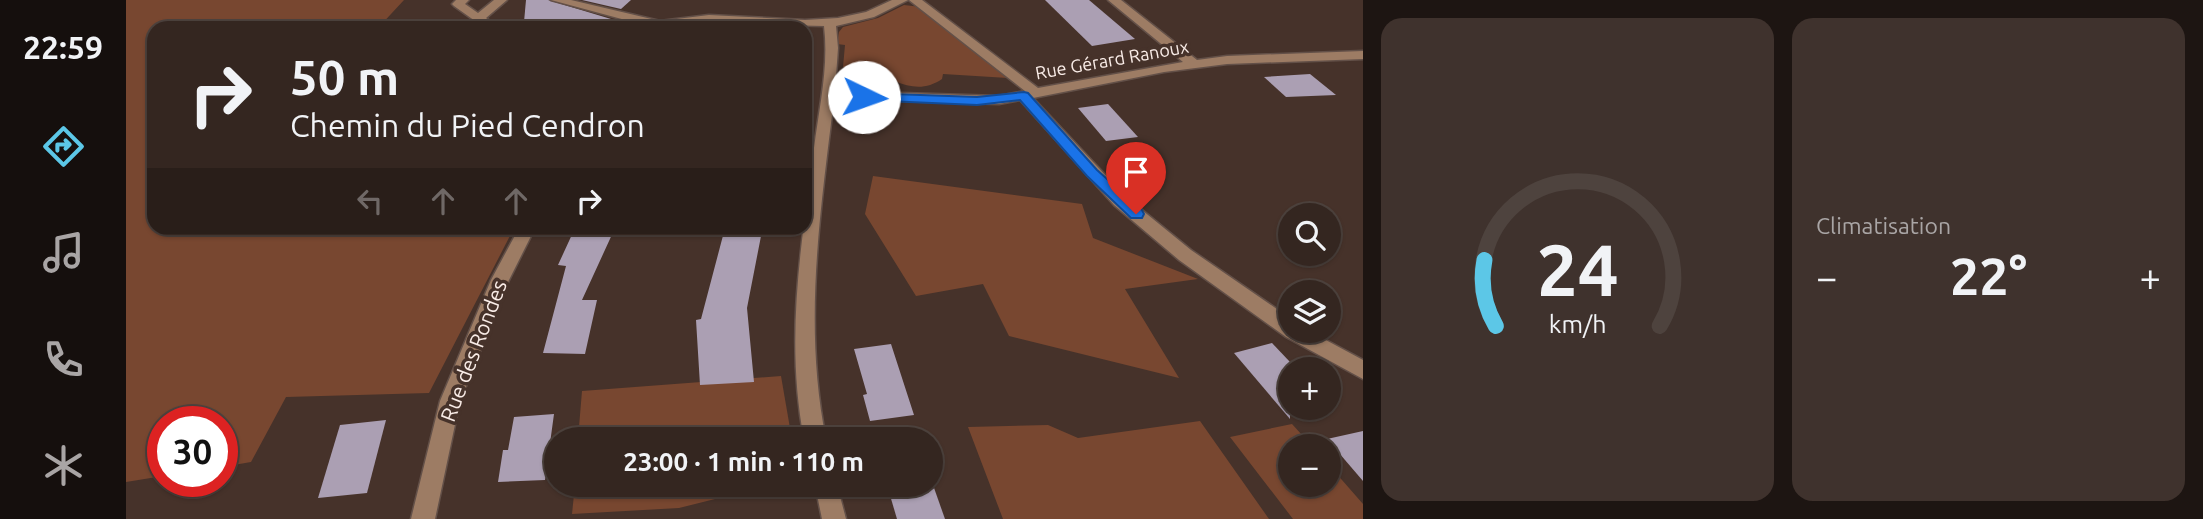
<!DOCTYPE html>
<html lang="fr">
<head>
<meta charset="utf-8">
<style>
	body { margin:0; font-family:Ubuntu,sans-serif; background:#3f322d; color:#f1f3f6; height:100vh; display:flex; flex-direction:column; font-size:26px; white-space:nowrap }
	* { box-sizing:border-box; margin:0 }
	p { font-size:23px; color:#a9a5a5 }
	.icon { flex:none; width:38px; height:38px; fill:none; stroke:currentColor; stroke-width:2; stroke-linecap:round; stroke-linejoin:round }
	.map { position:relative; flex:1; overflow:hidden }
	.drawer { display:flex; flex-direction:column; gap:18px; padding:18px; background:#1d1512; width:840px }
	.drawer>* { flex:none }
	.banner { position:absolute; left:21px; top:21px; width:665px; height:214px; border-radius:21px; box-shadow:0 2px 5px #0004,0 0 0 2px #4e433e; background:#342620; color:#f1f3f6; overflow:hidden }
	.buttons { position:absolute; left:1152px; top:203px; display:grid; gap:14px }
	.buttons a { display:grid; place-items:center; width:63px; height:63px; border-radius:50%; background:#342620; box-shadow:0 2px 5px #0004,0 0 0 2px #4e433e; font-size:35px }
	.speed { position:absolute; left:21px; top:406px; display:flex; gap:14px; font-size:35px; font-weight:700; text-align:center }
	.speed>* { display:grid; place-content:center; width:91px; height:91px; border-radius:50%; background:#342620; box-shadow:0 2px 5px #0004,0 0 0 2px #4e433e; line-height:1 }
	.speed .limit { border:10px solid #d22; background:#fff; color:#111 }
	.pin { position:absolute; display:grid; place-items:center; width:60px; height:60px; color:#fff; margin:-72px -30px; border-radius:50% 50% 50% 0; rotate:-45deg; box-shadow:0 0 7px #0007 }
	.pin .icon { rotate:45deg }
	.me { position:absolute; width:77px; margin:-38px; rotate:93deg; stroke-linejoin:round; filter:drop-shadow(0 0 5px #0008) }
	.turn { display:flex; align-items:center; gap:24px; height:147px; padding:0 28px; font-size:32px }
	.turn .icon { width:91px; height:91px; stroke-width:2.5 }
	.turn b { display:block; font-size:49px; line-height:60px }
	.lanes { display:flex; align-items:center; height:66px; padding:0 28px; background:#0003; justify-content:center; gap:35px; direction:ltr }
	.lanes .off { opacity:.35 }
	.big { font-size:52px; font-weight:600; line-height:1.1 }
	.drawer .widget { flex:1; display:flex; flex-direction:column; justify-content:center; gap:10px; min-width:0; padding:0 24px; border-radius:21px; background:#3f322d }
	.drawer .dial { align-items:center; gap:0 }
	.dial svg { height:182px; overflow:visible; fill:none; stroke:#4e433e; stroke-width:7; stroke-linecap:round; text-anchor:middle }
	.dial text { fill:#f1f3f6; stroke:none }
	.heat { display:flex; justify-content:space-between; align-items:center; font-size:38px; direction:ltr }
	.drawer .tiles { flex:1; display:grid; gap:18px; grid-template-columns:repeat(2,1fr) }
	.trip { position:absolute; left:418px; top:427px; width:399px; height:70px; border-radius:35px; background:#342620; box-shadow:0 2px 5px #0004,0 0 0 2px #4e433e; font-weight:600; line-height:70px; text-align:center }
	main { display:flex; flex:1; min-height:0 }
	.tabs { display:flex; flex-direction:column; width:126px; justify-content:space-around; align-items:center; background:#150f0d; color:#a9a5a5 }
	.tabs .icon { width:49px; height:49px }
	.tabs .current { color:#5cc7e7 }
	.tabs b { font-size:32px; color:#f1f3f6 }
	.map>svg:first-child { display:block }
	.green { fill:#784730 }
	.building { fill:#ab9fb3 }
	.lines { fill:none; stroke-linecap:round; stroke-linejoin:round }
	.minor-casing { stroke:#635048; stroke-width:3 }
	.minor { fill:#9d7c64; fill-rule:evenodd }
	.route { fill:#1a73e8; stroke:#114b97; stroke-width:2 }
	.labels { text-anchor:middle; stroke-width:7; stroke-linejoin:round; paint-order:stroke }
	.far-street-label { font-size:18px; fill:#f9ece7; stroke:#46322a }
	.street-label { font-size:21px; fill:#f9ece7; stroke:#46322a }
</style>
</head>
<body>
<main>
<nav class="tabs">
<b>22:59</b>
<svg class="icon current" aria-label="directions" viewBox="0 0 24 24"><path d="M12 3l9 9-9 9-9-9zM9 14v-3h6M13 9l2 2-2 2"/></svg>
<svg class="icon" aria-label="music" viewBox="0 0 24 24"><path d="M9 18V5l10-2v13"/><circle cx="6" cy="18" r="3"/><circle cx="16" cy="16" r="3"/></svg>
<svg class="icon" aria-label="phone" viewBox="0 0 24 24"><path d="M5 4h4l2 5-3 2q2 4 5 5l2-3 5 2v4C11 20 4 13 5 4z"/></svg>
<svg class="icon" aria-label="climate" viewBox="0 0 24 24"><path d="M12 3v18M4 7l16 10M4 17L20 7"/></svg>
</nav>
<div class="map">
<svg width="1237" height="519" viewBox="0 0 1237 519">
	<rect width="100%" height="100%" fill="#46322a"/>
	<g class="green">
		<path d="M0,0H278L252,28H28V228H388L303,393L160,397L125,462L96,467V422H37V476L0,482Z"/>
		<path d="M778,5L795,7L882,78L817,74L816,79C800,90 785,88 769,81L761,70L717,67L719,45L711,44L713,32L717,27L752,18Z"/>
		<path d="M747,176L956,204L967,238L1072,279L999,289L1053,378L883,336L857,284L790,296L739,214Z"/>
		<path d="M655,376L665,434L634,439H452L456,391Z"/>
		<path d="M1074,421L1143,519H877L842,427L922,425L952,438Z"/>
		<path d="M1166,424L1186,446H1164V485H1202V464L1237,504V519H1167L1104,437Z"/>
		<path d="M449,485H613V493L553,508L446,514Z"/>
	</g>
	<g class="building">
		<path d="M400,0H422L485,19L475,28H423L398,22Z"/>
		<path d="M456,0H505L495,9Z"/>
		<path d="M919,0H963L1009,39L966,46Z"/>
		<path d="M1184,74L1210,95L1160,97L1138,77Z"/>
		<path d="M982,104L1012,137L980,141L952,108Z"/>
		<path d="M449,228H489L456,300H471L459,354L417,353L440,266L432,265Z"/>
		<path d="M599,228L636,231L621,308L628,382L574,385L570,320L575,319Z"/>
		<path d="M1146,343L1164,362V419L1108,353Z"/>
		<path d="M765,344L788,415L744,421L737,395L741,394L728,349Z"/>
		<path d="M428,414L419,480L372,482L377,450H382L388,417Z"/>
		<path d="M260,420L241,493L192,498L214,425Z"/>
		<path d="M1237,431V481L1201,439Z"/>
		<path d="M761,485H807L819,519H771Z"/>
	</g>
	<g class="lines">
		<defs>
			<g id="minor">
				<path d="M330,0H343L339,4L352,13L368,0H381L360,18L373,28H359L328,6L326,4Z"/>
				<path d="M425,0H445L534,21L583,15L679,20L712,18L740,12L766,0H782L748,17L710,26L712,48L709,91L873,96L899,91L783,0H796L912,88L1057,62L982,0H995L1071,60L1101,56L1237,51V59L1101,64L1038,72L907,98L1000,197L1065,250L1164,318V331H1183L1237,360V379L1160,337L1053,260L988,205L894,100L873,104L708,99C694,214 677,325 700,439H678C659,340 675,246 688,148C693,108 703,67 698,26L583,23L514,28L518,25Z"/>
				<path d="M393,228H409L383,280L334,401L309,519H285L314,401L365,280Z"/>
				<path d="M689,485H711L720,519H696Z"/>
			</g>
		</defs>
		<use href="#minor" class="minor-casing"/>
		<use href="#minor" class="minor"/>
	</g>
	<path class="route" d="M898,92L902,93L971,170L1016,210L1018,214L1016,218H1005L961,176L894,100L851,105L738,100L732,97L738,93L851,97Z"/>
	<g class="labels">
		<g class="far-street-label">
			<text transform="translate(986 60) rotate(-10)" y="6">Rue Gérard Ranoux</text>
		</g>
		<g class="street-label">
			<text transform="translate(348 351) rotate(-69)" y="7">Rue des Rondes</text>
		</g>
	</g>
</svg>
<div class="buttons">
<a><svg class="icon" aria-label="search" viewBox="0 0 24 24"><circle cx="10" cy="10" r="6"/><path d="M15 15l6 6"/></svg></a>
<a><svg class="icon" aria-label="layers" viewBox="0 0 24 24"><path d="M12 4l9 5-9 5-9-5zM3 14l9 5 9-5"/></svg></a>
<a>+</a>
<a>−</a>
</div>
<div class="speed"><div class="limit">30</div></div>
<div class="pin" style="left:1010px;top:214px;background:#d93025"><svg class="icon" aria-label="arrive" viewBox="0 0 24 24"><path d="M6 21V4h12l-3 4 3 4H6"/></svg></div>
<svg class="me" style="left:738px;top:97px" viewBox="-20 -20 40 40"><circle r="19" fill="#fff"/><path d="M0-13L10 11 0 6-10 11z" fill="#1a73e8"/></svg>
<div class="trip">23:00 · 1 min · 110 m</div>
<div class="banner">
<div class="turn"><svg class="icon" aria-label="right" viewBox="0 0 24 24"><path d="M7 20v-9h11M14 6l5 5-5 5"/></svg><div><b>50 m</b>Chemin du Pied Cendron</div></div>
<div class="lanes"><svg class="icon off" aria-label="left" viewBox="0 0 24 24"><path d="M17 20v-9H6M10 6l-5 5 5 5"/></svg><svg class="icon off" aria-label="ahead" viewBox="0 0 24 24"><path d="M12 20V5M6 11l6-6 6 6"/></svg><svg class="icon off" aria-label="ahead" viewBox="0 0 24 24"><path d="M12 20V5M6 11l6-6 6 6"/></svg><svg class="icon" aria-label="right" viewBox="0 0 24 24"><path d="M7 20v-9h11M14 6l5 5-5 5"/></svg></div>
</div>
</div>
<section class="drawer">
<div class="tiles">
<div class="widget dial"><svg viewBox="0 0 100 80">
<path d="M14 69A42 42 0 1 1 86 69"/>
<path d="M14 69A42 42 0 0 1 9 40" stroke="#5cc7e7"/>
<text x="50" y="56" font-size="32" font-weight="700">24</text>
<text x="50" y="72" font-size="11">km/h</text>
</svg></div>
<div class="widget"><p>Climatisation</p>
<div class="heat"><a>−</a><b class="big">22°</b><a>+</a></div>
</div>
</div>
</section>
</main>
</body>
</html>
